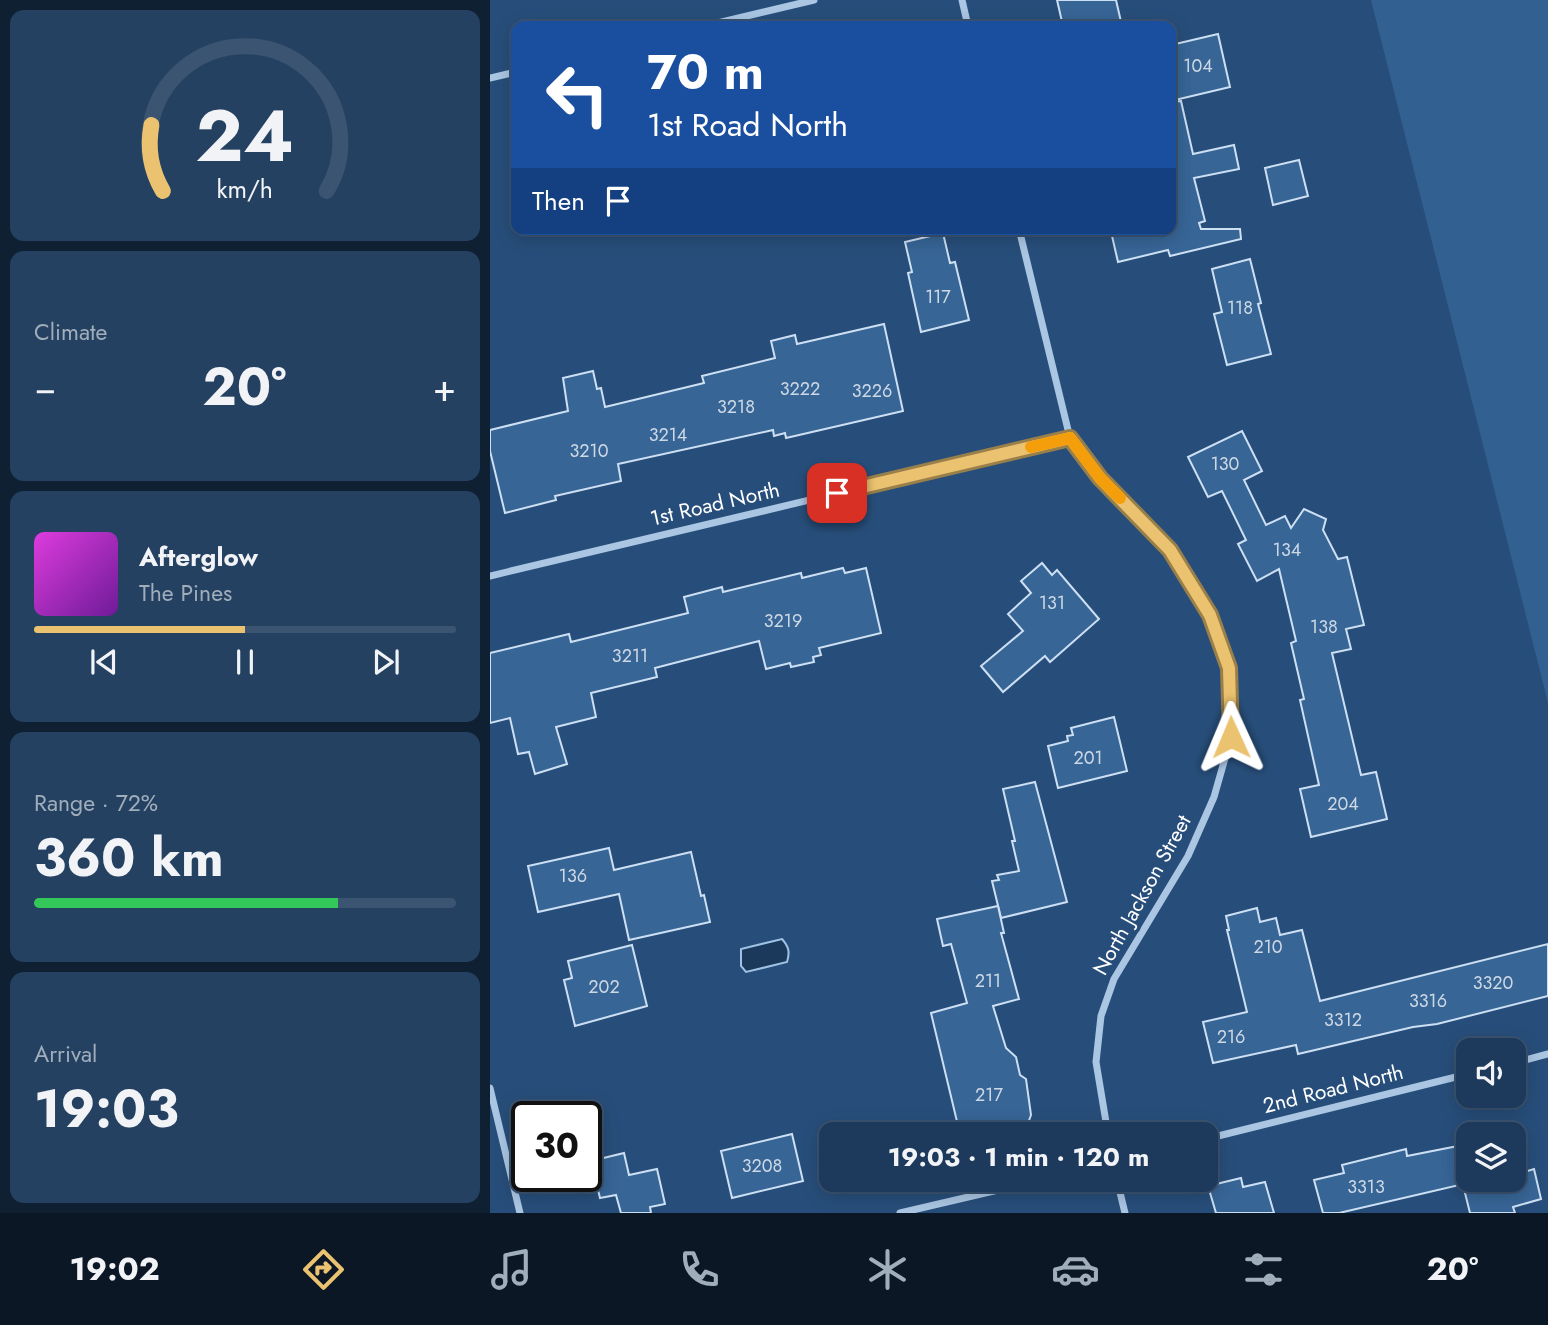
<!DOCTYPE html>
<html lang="en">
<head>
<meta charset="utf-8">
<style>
	body { margin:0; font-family:Jost,sans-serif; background:#254162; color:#f1f3f6; height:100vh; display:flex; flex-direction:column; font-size:26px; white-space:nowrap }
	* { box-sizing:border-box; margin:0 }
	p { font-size:23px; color:#a0adbb }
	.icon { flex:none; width:38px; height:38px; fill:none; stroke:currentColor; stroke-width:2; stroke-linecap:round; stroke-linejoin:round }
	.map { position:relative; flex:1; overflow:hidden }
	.sheet { display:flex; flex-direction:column; gap:10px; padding:10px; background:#102033; width:490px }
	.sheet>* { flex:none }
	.guide { position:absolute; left:21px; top:21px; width:665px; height:214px; border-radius:14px; box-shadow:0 4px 18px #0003,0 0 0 2px #3b5472; background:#1a4fa0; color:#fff; overflow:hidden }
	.controls { position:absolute; left:966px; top:1038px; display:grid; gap:14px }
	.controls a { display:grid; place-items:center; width:70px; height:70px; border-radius:14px; background:#1d3a5c; box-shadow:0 4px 18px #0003,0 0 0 2px #3b5472; font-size:35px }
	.speed { position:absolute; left:21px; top:1101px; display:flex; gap:14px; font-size:35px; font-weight:700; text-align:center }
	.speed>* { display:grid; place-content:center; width:91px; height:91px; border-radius:50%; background:#1d3a5c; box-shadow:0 4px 18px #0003,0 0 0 2px #3b5472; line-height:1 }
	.speed .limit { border:4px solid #111; border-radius:10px; background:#fff; color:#111 }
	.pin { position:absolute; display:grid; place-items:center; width:60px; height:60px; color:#fff; margin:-30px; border-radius:14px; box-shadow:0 4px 10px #0006 }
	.me { position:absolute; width:77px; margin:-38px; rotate:359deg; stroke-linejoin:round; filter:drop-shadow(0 0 5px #0008) }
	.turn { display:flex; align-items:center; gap:24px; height:147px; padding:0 21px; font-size:32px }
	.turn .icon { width:91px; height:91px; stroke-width:2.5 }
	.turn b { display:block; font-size:49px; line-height:60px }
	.then { display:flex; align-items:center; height:66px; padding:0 21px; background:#0003; gap:14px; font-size:26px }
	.big { font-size:52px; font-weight:700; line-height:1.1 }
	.sheet .card { flex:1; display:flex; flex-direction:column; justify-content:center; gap:10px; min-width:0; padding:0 24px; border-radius:14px; background:#254162 }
	.sheet .dial { align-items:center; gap:0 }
	.dial svg { height:182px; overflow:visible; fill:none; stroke:#3b5472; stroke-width:7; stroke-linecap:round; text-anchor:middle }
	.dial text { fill:#f1f3f6; stroke:none }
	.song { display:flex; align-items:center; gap:21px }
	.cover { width:84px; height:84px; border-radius:10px; background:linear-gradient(135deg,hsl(300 70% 55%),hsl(280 70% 35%)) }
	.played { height:7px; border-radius:4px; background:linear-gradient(90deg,#ebc370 50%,#3b5472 50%) }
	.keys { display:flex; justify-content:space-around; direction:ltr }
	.heat { display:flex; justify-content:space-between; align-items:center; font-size:38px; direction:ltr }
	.charge { height:10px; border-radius:5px; background:linear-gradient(90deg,#34c759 72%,#3b5472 0) }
	.trip { position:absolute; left:329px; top:1122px; width:399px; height:70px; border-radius:14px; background:#1d3a5c; box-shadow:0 4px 18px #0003,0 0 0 2px #3b5472; font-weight:700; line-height:70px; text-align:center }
	.tabs { display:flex; height:112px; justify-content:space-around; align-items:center; background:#0c1725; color:#a0adbb }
	.tabs .icon { width:49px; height:49px }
	.tabs .active { color:#ebc370 }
	.tabs b { font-size:32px; color:#f1f3f6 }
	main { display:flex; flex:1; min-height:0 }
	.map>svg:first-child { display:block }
	.green { fill:#326091 }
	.water { fill:#1b395b; stroke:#9fc1e4; stroke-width:2 }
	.building { fill:#376596; stroke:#cddff3; stroke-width:2 }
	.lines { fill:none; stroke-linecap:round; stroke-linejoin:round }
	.minor { stroke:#aac6e3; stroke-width:7 }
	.route-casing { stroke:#997f49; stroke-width:18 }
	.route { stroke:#ebc370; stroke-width:12 }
	.slow { stroke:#f59e0b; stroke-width:12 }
	.labels { text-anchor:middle; stroke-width:7; stroke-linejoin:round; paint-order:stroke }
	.number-label { font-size:18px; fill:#cdd8e5 }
	.street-label { font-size:21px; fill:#fff; stroke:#274e7a }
</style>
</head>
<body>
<main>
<section class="sheet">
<div class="card dial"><svg viewBox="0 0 100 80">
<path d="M14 69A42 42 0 1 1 86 69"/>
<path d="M14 69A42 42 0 0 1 9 40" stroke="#ebc370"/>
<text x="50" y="56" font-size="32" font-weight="700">24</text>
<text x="50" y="72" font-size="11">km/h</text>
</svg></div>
<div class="card"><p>Climate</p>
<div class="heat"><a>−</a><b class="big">20°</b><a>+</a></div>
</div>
<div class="card">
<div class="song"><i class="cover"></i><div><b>Afterglow</b><p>The Pines</p></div></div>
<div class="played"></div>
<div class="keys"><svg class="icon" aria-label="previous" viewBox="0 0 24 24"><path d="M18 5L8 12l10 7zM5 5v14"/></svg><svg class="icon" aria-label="pause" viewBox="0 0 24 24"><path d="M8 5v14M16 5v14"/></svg><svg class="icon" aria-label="next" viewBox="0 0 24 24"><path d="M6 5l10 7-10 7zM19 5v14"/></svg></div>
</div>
<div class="card"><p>Range · 72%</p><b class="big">360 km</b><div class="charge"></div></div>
<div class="card"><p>Arrival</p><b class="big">19:03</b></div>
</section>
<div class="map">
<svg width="1058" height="1213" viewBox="0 0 1058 1213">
	<rect width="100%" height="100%" fill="#274e7a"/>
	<path class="green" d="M881,0H1058V703Z"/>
	<path class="water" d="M292,939C299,947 300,952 297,962L256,972L251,966V949Z"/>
	<g class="building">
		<path d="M567,0H626L632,26H573Z"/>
		<path d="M728,34L740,87L681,101V45Z"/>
		<path d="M691,101L703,154L744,145L749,169L704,178L715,221L709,223L711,229H750L751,239L680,256L678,250L628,262L622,236L625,235L624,229H681V102Z"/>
		<path d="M809,160L818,196L783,205L775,168Z"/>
		<path d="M453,233L460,263L465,262L479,320L431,332L418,273L422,272L415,242Z"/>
		<path d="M760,259L771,303L768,304L781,354L737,365L724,314L732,312L722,269Z"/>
		<path d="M394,324L413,411L296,438L295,433L284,436L283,430L128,464L131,481L65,496L66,500L15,513L0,451V430L78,411L73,378L103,371L107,389L111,388L115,407L214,383L212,376L285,358L281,341L305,335L307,344Z"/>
		<path d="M752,431L772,471L754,480L776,525L795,516L801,528L814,509L836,519L833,530L848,559L857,557L874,625L856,629L861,649L842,653L871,775L886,772L897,819L821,837L810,789L829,785L810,700L814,699L801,643L806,641L789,569L767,581L748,544L756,540L732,491L718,497L698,457Z"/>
		<path d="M552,563L562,575L567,570L609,619L560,662L555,656L513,692L491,666L533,631L518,614L541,593L531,581Z"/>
		<path d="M353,568L355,573L376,568L391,633L329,648L331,655L323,657L324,662L301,667L300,663L276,669L269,641L165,668L167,677L101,693L106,717L66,727L77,764L45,774L39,752L28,754L20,718L0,723V653L79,634L81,642L198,613L194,597L232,587L233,592L311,573L312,578Z"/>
		<path d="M624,717L637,771L568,788L558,746L578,741L577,736L583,735L581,728Z"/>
		<path d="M545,782L577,902L511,918L502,881L509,880L507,875L529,871L522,841H525L513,789Z"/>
		<path d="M119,848L124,870L201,852L211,896L214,895L220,922L139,940L129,894L48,912L38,866Z"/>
		<path d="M508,906L514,933H511L529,999L503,1006L516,1048L526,1057L530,1075L536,1079L541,1115L537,1126L501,1134H470L441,1013L477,1003L461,944L453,946L447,919Z"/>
		<path d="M767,908L770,922L786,918L790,935L812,930L830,1001L1058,944V996L947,1024L923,1027L808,1054L806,1045L723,1063L713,1022L757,1012L737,930H739L736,916Z"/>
		<path d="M142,945L157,1006L85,1026L74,980L82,978L78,961Z"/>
		<path d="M302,1134L313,1181L242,1198L231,1151Z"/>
		<path d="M978,1144V1183L849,1213H833L824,1180L854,1173L852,1165L916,1149L917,1156Z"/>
		<path d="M134,1153L139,1175L167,1169L175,1204L160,1207L161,1213H131L126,1195L110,1198L101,1161Z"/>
		<path d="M1044,1169L1051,1199L1023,1207L1025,1213H980L974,1189L1008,1180H1024V1175Z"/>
		<path d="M751,1178L753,1187L775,1182L784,1213H726L718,1186Z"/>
	</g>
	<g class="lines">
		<g class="minor">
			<path d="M472,0L478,26"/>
			<path d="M215,26L324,0"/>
			<path d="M0,78L26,72"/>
			<path d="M529,229L580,438L610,478L680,550L720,615L739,668L741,737L724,797L698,856L624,979L611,1016L606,1062L618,1134"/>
			<path d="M0,576L580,438"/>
			<path d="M1024,1063L1058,1054"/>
			<path d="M0,1088L30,1213"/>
			<path d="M716,1139L978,1074"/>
			<path d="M627,1180L635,1213"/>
			<path d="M410,1213L551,1180"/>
		</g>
	</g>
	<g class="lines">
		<defs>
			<path id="route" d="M347,493L580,438L610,478L680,550L720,615L739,668L741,737"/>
		</defs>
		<use href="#route" class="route-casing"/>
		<use href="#route" class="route"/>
		<path class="slow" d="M541,447L580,438L610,478L630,498"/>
	</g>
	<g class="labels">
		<g class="number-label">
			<text x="708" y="72">104</text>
			<text x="448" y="303">117</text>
			<text x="750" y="314">118</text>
			<text x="310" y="395">3222</text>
			<text x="382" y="397">3226</text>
			<text x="246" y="413">3218</text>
			<text x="178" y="441">3214</text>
			<text x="99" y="457">3210</text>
			<text x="735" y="470">130</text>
			<text x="797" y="556">134</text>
			<text x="562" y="609">131</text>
			<text x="293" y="627">3219</text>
			<text x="834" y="633">138</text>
			<text x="140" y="662">3211</text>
			<text x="598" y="764">201</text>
			<text x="853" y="810">204</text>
			<text x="83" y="882">136</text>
			<text x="778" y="953">210</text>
			<text x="498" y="987">211</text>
			<text x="1003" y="989">3320</text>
			<text x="114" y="993">202</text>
			<text x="938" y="1007">3316</text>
			<text x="853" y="1026">3312</text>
			<text x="741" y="1043">216</text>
			<text x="499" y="1101">217</text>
			<text x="272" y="1172">3208</text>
			<text x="876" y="1193">3313</text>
		</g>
		<g class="street-label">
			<text transform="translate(225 504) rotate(-13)" y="7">1st Road North</text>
			<text transform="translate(652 895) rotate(-61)" y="7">North Jackson Street</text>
			<text transform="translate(843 1089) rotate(-14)" y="7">2nd Road North</text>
		</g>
	</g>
</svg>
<div class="controls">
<a><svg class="icon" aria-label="sound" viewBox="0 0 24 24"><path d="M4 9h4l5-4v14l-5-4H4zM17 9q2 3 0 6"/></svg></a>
<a><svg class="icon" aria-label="layers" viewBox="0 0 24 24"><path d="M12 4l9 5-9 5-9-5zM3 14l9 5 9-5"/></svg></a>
</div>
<div class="speed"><div class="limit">30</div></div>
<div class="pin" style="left:347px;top:493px;background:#d93025"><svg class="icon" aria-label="arrive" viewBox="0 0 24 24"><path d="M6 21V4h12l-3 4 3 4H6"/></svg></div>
<svg class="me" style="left:741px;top:737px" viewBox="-20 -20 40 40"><path d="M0-17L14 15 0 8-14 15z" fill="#ebc370" stroke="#fff" stroke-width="4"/></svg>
<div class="trip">19:03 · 1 min · 120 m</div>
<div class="guide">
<div class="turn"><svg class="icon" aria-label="left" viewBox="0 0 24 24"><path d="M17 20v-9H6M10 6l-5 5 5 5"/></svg><div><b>70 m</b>1st Road North</div></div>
<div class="then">Then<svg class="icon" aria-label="arrive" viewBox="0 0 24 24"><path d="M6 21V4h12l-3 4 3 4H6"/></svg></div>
</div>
</div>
</main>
<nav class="tabs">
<b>19:02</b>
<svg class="icon active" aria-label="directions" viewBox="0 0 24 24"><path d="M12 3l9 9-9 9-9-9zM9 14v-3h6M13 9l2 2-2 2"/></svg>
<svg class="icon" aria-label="music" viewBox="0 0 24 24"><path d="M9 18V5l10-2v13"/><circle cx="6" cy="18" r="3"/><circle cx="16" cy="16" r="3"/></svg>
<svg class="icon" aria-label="phone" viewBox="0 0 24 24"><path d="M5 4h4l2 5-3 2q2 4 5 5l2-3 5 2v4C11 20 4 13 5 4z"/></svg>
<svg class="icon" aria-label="climate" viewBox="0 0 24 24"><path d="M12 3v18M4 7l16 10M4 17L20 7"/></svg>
<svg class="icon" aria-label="car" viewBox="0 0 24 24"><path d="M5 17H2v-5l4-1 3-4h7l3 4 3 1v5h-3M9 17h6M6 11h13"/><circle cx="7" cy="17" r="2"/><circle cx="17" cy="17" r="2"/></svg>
<svg class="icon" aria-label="filters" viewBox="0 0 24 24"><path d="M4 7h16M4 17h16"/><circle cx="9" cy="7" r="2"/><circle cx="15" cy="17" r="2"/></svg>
<b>20°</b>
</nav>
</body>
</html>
